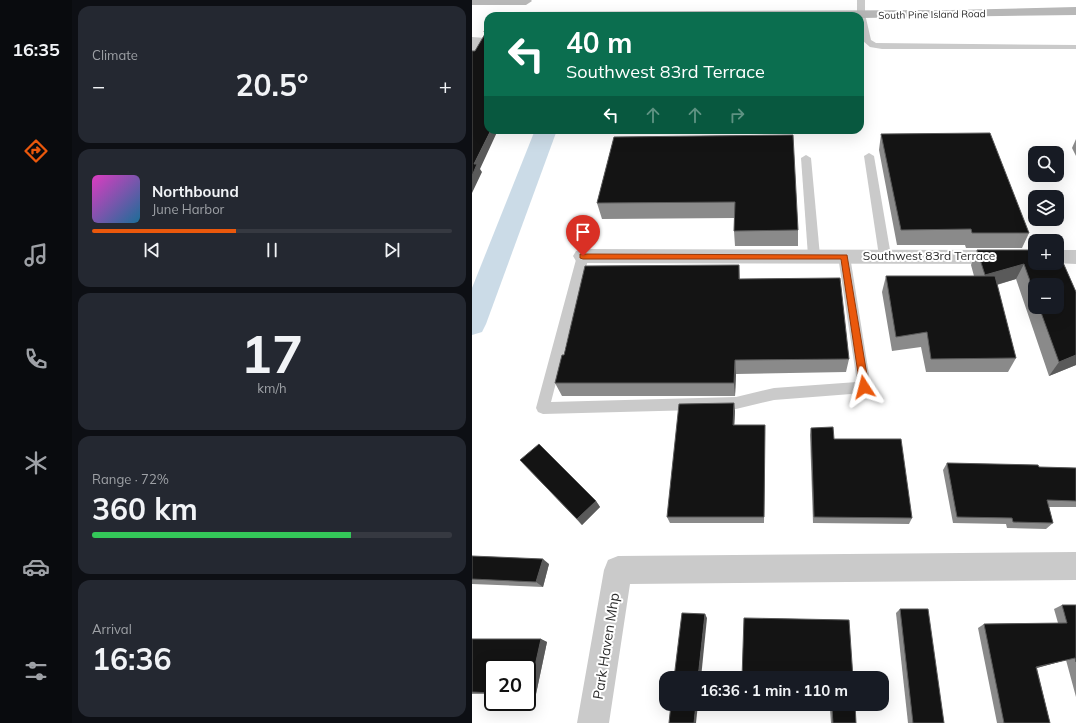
<!DOCTYPE html>
<html lang="en">
<head>
<meta charset="utf-8">
<style>
	body { margin:0; font-family:Mulish,sans-serif; background:#242831; color:#f1f3f6; height:100vh; display:flex; flex-direction:column; font-size:15px; white-space:nowrap }
	* { box-sizing:border-box; margin:0 }
	p { font-size:13px; color:#9ea1a6 }
	.icon { flex:none; width:22px; height:22px; fill:none; stroke:currentColor; stroke-width:2; stroke-linecap:round; stroke-linejoin:round }
	.map { position:relative; flex:1; overflow:hidden }
	.details { display:flex; flex-direction:column; gap:6px; padding:6px; background:#0d0f14; width:400px }
	.details>* { flex:none }
	.banner { position:absolute; left:12px; top:12px; width:380px; height:122px; border-radius:12px; box-shadow:0 4px 16px #0002; background:#0b6e4f; color:#fff; overflow:hidden }
	.fabs { position:absolute; left:556px; top:146px; display:grid; gap:8px }
	.fabs a { display:grid; place-items:center; width:36px; height:36px; border-radius:8px; background:#171b24; box-shadow:0 4px 16px #0002; font-size:20px }
	.speed { position:absolute; left:12px; top:659px; display:flex; gap:8px; font-size:20px; font-weight:700; text-align:center }
	.speed>* { display:grid; place-content:center; width:52px; height:52px; border-radius:50%; background:#171b24; box-shadow:0 4px 16px #0002; line-height:1 }
	.speed .limit { border:2px solid #111; border-radius:6px; background:#fff; color:#111 }
	.pin { position:absolute; display:grid; place-items:center; width:34px; height:34px; color:#fff; margin:-41px -17px; border-radius:50% 50% 50% 0; rotate:-45deg; box-shadow:0 0 4px #0007 }
	.pin .icon { rotate:45deg }
	.me { position:absolute; width:44px; margin:-22px; rotate:351deg; stroke-linejoin:round; filter:drop-shadow(0 0 3px #0008) }
	.turn { display:flex; align-items:center; gap:14px; height:84px; padding:0 16px; font-size:18px }
	.turn .icon { width:52px; height:52px; stroke-width:2.5 }
	.turn b { display:block; font-size:28px; line-height:34px }
	.lanes { display:flex; align-items:center; height:38px; padding:0 16px; background:#0003; justify-content:center; gap:20px; direction:ltr }
	.lanes .off { opacity:.35 }
	.big { font-size:30px; font-weight:700; line-height:1.1 }
	.details .tile { flex:1; display:flex; flex-direction:column; justify-content:center; gap:6px; min-width:0; padding:0 14px; border-radius:12px; background:#242831 }
	.details .dial { align-items:center; gap:0 }
	.dial b { font-size:52px; line-height:1 }
	.song { display:flex; align-items:center; gap:12px }
	.cover { width:48px; height:48px; border-radius:6px; background:linear-gradient(135deg,hsl(310 70% 55%),hsl(200 70% 35%)) }
	.played { height:4px; border-radius:2px; background:linear-gradient(90deg,#ea580c 40%,#363941 40%) }
	.keys { display:flex; justify-content:space-around; direction:ltr }
	.heat { display:flex; justify-content:space-between; align-items:center; font-size:22px; direction:ltr }
	.charge { height:6px; border-radius:3px; background:linear-gradient(90deg,#34c759 72%,#363941 0) }
	.trip { position:absolute; left:187px; top:671px; width:230px; height:40px; border-radius:12px; background:#171b24; box-shadow:0 4px 16px #0002; font-weight:700; line-height:40px; text-align:center }
	main { display:flex; flex:1; min-height:0 }
	.menu { display:flex; flex-direction:column; width:72px; justify-content:space-around; align-items:center; background:#090b0e; color:#9ea1a6 }
	.menu .icon { width:28px; height:28px }
	.menu .active { color:#ea580c }
	.menu b { font-size:18px; color:#f1f3f6 }
	.map>svg:first-child { display:block }
	.lines { fill:none; stroke-linecap:round; stroke-linejoin:round }
	.canal { fill:#cbdbe7; fill-rule:evenodd }
	.service { fill:#cacaca; fill-rule:evenodd }
	.minor { fill:#cacaca; fill-rule:evenodd }
	.secondary { fill:#b7b7b7; fill-rule:evenodd }
	.wall { fill:#8a8a8a; fill-rule:evenodd }
	.shaded-wall { fill:#5a5a5a }
	.building { fill:#141414; stroke:#5a5a5a }
	.route { fill:#ea580c; stroke:#983908 }
	.labels { text-anchor:middle; stroke-width:4; stroke-linejoin:round; paint-order:stroke }
	.far-street-label { font-size:10px; fill:#2d2d2d; stroke:#fff }
	.street-label { font-size:12px; fill:#2d2d2d; stroke:#fff }
	.near-street-label { font-size:14px; fill:#2d2d2d; stroke:#fff }
</style>
</head>
<body>
<main>
<nav class="menu">
<b>16:35</b>
<svg class="icon active" aria-label="directions" viewBox="0 0 24 24"><path d="M12 3l9 9-9 9-9-9zM9 14v-3h6M13 9l2 2-2 2"/></svg>
<svg class="icon" aria-label="music" viewBox="0 0 24 24"><path d="M9 18V5l10-2v13"/><circle cx="6" cy="18" r="3"/><circle cx="16" cy="16" r="3"/></svg>
<svg class="icon" aria-label="phone" viewBox="0 0 24 24"><path d="M5 4h4l2 5-3 2q2 4 5 5l2-3 5 2v4C11 20 4 13 5 4z"/></svg>
<svg class="icon" aria-label="climate" viewBox="0 0 24 24"><path d="M12 3v18M4 7l16 10M4 17L20 7"/></svg>
<svg class="icon" aria-label="car" viewBox="0 0 24 24"><path d="M5 17H2v-5l4-1 3-4h7l3 4 3 1v5h-3M9 17h6M6 11h13"/><circle cx="7" cy="17" r="2"/><circle cx="17" cy="17" r="2"/></svg>
<svg class="icon" aria-label="filters" viewBox="0 0 24 24"><path d="M4 7h16M4 17h16"/><circle cx="9" cy="7" r="2"/><circle cx="15" cy="17" r="2"/></svg>
</nav>
<section class="details">
<div class="tile"><p>Climate</p>
<div class="heat"><a>−</a><b class="big">20.5°</b><a>+</a></div>
</div>
<div class="tile">
<div class="song"><i class="cover"></i><div><b>Northbound</b><p>June Harbor</p></div></div>
<div class="played"></div>
<div class="keys"><svg class="icon" aria-label="previous" viewBox="0 0 24 24"><path d="M18 5L8 12l10 7zM5 5v14"/></svg><svg class="icon" aria-label="pause" viewBox="0 0 24 24"><path d="M8 5v14M16 5v14"/></svg><svg class="icon" aria-label="next" viewBox="0 0 24 24"><path d="M6 5l10 7-10 7zM19 5v14"/></svg></div>
</div>
<div class="tile dial"><b>17</b><p>km/h</p></div>
<div class="tile"><p>Range · 72%</p><b class="big">360 km</b><div class="charge"></div></div>
<div class="tile"><p>Arrival</p><b class="big">16:36</b></div>
</section>
<div class="map">
<svg width="604" height="723" viewBox="0 0 604 723">
	<rect width="100%" height="100%" fill="#fff"/>
	<g class="lines">
		<path class="canal" d="M63,130H85L14,324L10,332L0,335V288Z"/>
		<g class="service">
			<path d="M385,0H393V14L399,40L404,43L604,45V49H410L398,47L391,41L388,16L385,14Z"/>
			<path d="M397,153L402,156L419,256L413,260L407,256L392,156Z"/>
			<path d="M334,155L339,158L348,256L342,260L336,256L329,158Z"/>
			<path d="M111,252L117,256L79,402L264,397L302,388L385,382L366,256L372,252L378,256L399,387L397,391L392,393L302,400L264,409L71,414L66,412L64,408L105,256Z"/>
		</g>
		<g class="minor">
			<path d="M0,37L13,38L15,41L5,58L0,59Z"/>
			<path d="M111,249L563,250V263H566L563,264L111,263L104,261L101,256L104,251Z"/>
			<path d="M585,250H604V264L582,263H585Z"/>
			<path d="M604,552V580L158,584L137,723H105L132,570L136,560L146,556Z"/>
		</g>
		<g class="secondary">
			<path d="M0,0H59L60,1L54,5H0Z"/>
			<path d="M604,7V15L388,18V16H22L28,12L480,10Z"/>
		</g>
	</g>
	<g class="wall">
		<path d="M409,134L557,233L550,248H494L493,245H425L407,150Z"/>
		<path d="M142,137L326,230V246H263L262,231V218L130,219L125,203Z"/>
		<path d="M604,139V156L600,148Z"/>
		<path d="M505,250H563V263H585V258H589L604,292V365L577,376L544,279L525,285L544,358L536,372H454L449,347L420,351L410,292L414,276H502L499,265ZM563,285H585V307H563Z"/>
		<path d="M267,265L268,279L377,359L374,372L264,374L263,396H90L83,383L92,355Z"/>
		<path d="M263,411L262,425L293,432L292,523H198L195,517Z"/>
		<path d="M339,428L362,439L440,518L437,524L341,523L338,435Z"/>
		<path d="M48,460L124,501L128,507L110,525Z"/>
		<path d="M475,463L567,467L604,468V507H577L581,523L574,529L535,528L534,524L481,523L471,470Z"/>
		<path d="M0,556L77,564L71,587L0,584Z"/>
		<path d="M590,605H604V697L594,660L565,668L578,723H525L506,628L512,624L586,623L582,609Z"/>
		<path d="M428,609L472,723H436L424,613Z"/>
		<path d="M0,639H69L75,642L64,694H55V668H21V694H0Z"/>
		<path d="M383,704L384,723H359L358,710L269,709V708Z"/>
	</g>
	<g class="shaded-wall">
		<path d="M19,130H26L8,169L10,172L0,193V176L2,164Z"/>
		<path d="M552,264L544,279L506,290L513,275Z"/>
		<path d="M604,355V365L577,376L587,362Z"/>
		<path d="M263,360L264,374L263,396L262,383Z"/>
		<path d="M262,403L263,411L262,432L261,425Z"/>
		<path d="M124,501L128,507L110,525L105,519Z"/>
		<path d="M71,559L77,564L71,587L64,582Z"/>
		<path d="M233,614L235,618L229,678H226Z"/>
		<path d="M69,639L75,642L64,694L57,693Z"/>
		<path d="M603,658L594,660L557,670L564,667Z"/>
		<path d="M224,704H226L224,723H222Z"/>
	</g>
	<g class="building">
		<path d="M12,31H16V130H19L2,164H5L0,176V51H3L13,34Z"/>
		<path d="M518,133L557,233H500L499,229L429,230L409,134Z"/>
		<path d="M321,135L326,230L262,231L263,202L125,203L142,137Z"/>
		<path d="M505,250H563V263H585V258H589L604,292V355L587,362L567,307H585V285H563V295L552,264L513,275Z"/>
		<path d="M267,265V279L368,278L377,359L263,360L262,383H83L90,355H92L113,266Z"/>
		<path d="M414,276H523L544,358L459,359L455,332L424,337Z"/>
		<path d="M262,403L261,425H293L292,517H195L207,404Z"/>
		<path d="M361,427L362,439H429L440,518L342,517L339,428Z"/>
		<path d="M67,444L124,501L105,519L48,460Z"/>
		<path d="M475,463L566,465L567,467L604,468V501L575,500L581,523L541,522L540,518L485,517Z"/>
		<path d="M0,556L71,559L64,582L0,579Z"/>
		<path d="M590,605H604V662L603,658L564,667L578,723H532L512,624L595,623Z"/>
		<path d="M428,609H456L472,723H441Z"/>
		<path d="M210,613L233,614L226,678H202Z"/>
		<path d="M272,618L377,620L381,678H270Z"/>
		<path d="M0,639H69L57,693H55V668H21V693L0,692Z"/>
		<path d="M199,704H224L222,723H197Z"/>
		<path d="M269,704H383L384,723H361L360,709L269,708Z"/>
	</g>
	<path class="route" d="M108,254L375,255L397,387L392,391L388,387L369,259H111L108,258Z"/>
	<g class="labels">
		<g class="far-street-label">
			<text transform="translate(460 14) rotate(-1)" y="4">South Pine Island Road</text>
		</g>
		<g class="street-label">
			<text x="457" y="260">Southwest 83rd Terrace</text>
		</g>
		<g class="near-street-label">
			<text transform="translate(134 646) rotate(-81)" y="5">Park Haven Mhp</text>
		</g>
	</g>
</svg>
<div class="fabs">
<a><svg class="icon" aria-label="search" viewBox="0 0 24 24"><circle cx="10" cy="10" r="6"/><path d="M15 15l6 6"/></svg></a>
<a><svg class="icon" aria-label="layers" viewBox="0 0 24 24"><path d="M12 4l9 5-9 5-9-5zM3 14l9 5 9-5"/></svg></a>
<a>+</a>
<a>−</a>
</div>
<div class="speed"><div class="limit">20</div></div>
<div class="pin" style="left:111px;top:256px;background:#d93025"><svg class="icon" aria-label="arrive" viewBox="0 0 24 24"><path d="M6 21V4h12l-3 4 3 4H6"/></svg></div>
<svg class="me" style="left:392px;top:387px" viewBox="-20 -20 40 40"><path d="M0-17L14 15 0 8-14 15z" fill="#ea580c" stroke="#fff" stroke-width="4"/></svg>
<div class="trip">16:36 · 1 min · 110 m</div>
<div class="banner">
<div class="turn"><svg class="icon" aria-label="left" viewBox="0 0 24 24"><path d="M17 20v-9H6M10 6l-5 5 5 5"/></svg><div><b>40 m</b>Southwest 83rd Terrace</div></div>
<div class="lanes"><svg class="icon" aria-label="left" viewBox="0 0 24 24"><path d="M17 20v-9H6M10 6l-5 5 5 5"/></svg><svg class="icon off" aria-label="ahead" viewBox="0 0 24 24"><path d="M12 20V5M6 11l6-6 6 6"/></svg><svg class="icon off" aria-label="ahead" viewBox="0 0 24 24"><path d="M12 20V5M6 11l6-6 6 6"/></svg><svg class="icon off" aria-label="right" viewBox="0 0 24 24"><path d="M7 20v-9h11M14 6l5 5-5 5"/></svg></div>
</div>
</div>
</main>
</body>
</html>
